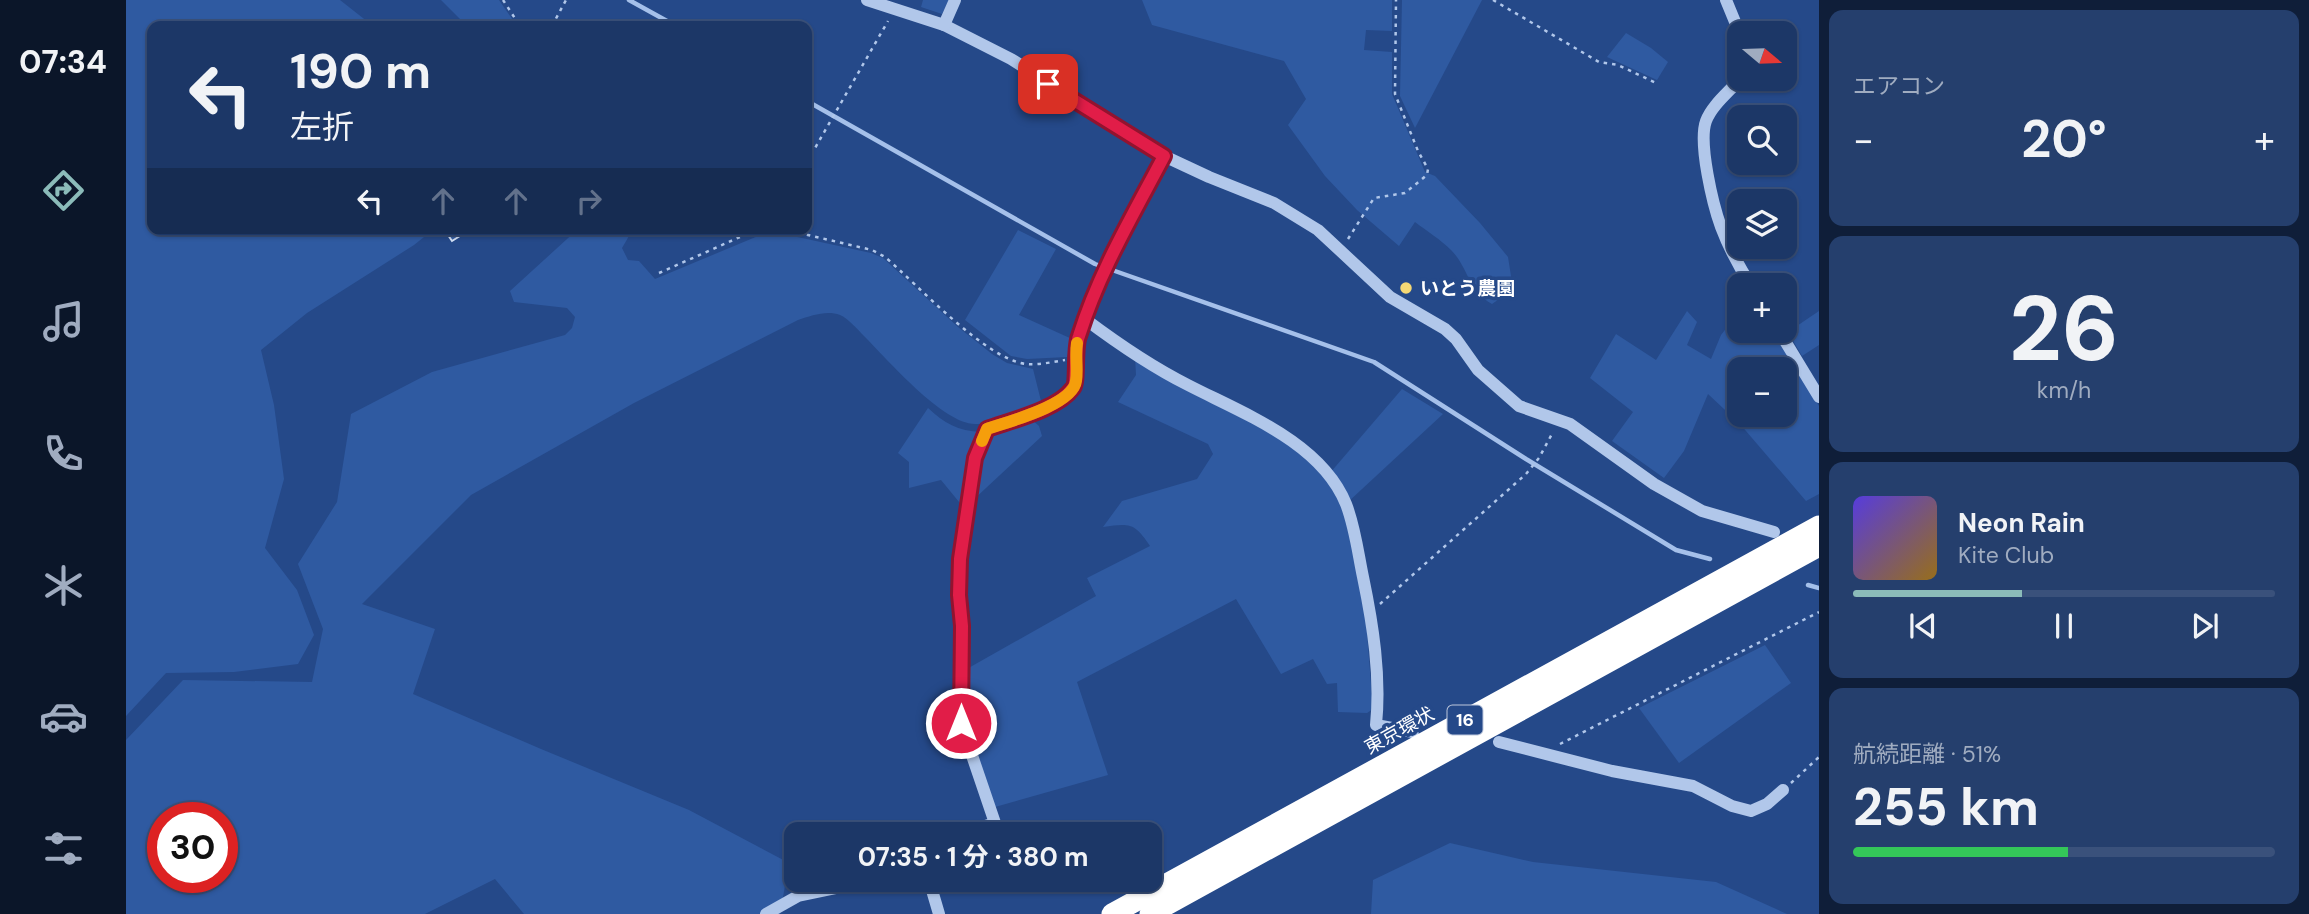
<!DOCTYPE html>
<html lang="ja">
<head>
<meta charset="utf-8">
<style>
	body { margin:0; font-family:"DM Sans","Noto Sans JP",sans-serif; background:#253f6d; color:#f1f3f6; height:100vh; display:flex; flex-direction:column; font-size:26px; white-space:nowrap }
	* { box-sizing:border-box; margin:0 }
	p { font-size:23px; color:#a0acc0 }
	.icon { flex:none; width:38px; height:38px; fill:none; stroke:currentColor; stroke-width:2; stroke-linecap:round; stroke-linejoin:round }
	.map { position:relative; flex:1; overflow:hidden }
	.panel { display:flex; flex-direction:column; gap:10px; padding:10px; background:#0f1e39; width:490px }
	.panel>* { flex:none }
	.hud { position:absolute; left:21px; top:21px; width:665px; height:214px; border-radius:14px; box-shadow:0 2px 5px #0004,0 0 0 2px #3a517b; background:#1c3767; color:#f1f3f6; overflow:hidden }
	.needle { width:46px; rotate:109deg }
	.tools { position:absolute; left:1601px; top:21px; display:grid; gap:14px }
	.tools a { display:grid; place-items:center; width:70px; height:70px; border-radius:14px; background:#1c3767; box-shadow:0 2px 5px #0004,0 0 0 2px #3a517b; font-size:35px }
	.speed { position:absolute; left:21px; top:802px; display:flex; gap:14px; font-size:35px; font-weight:700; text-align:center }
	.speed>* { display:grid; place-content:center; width:91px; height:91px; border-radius:50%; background:#1c3767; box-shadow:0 2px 5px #0004,0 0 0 2px #3a517b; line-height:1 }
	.speed .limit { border:10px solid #d22; background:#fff; color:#111 }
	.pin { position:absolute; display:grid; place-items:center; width:60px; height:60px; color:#fff; margin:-30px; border-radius:14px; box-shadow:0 4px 10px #0006 }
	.me { position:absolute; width:77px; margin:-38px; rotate:0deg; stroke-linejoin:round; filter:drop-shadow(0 0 5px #0008) }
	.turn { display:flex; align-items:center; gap:24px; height:147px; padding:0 28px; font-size:32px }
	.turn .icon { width:91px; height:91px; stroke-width:2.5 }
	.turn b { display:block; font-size:49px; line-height:60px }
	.lanes { display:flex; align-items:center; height:66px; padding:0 28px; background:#0003; justify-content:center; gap:35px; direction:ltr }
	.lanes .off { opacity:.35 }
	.big { font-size:52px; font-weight:700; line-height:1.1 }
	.panel .tile { flex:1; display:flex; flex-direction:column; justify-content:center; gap:10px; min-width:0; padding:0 24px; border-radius:14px; background:#253f6d }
	.panel .dial { align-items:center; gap:0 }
	.dial b { font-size:91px; line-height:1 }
	.song { display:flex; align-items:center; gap:21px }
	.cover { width:84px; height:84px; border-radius:10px; background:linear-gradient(135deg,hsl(250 70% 55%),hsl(40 70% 35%)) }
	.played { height:7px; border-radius:4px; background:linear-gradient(90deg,#8bbbb9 40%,#3a517b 40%) }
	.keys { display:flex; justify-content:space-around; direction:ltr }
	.heat { display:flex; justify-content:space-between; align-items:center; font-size:38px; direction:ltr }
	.charge { height:10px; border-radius:5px; background:linear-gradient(90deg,#34c759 51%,#3a517b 0) }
	.trip { position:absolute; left:658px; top:822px; width:378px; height:70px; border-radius:14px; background:#1c3767; box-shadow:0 2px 5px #0004,0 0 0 2px #3a517b; font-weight:700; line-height:70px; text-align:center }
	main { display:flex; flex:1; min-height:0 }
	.menu { display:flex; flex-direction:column; width:126px; justify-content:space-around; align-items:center; background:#0b1629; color:#a0acc0 }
	.menu .icon { width:49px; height:49px }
	.menu .on { color:#8bbbb9 }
	.menu b { font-size:32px; color:#f1f3f6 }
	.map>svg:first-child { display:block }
	.green { fill:#2f5aa1; fill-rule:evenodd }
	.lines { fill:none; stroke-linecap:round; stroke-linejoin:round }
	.stream { stroke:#a5c0ea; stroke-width:4.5 }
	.building { fill:#355fa6; stroke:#d5e2f7; stroke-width:2 }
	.path { stroke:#b1c7ea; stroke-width:2.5; stroke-dasharray:3.5 5; stroke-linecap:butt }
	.minor { stroke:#b1c7ea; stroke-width:12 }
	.highway { stroke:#fff; stroke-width:21 }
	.route-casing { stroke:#92132f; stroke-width:18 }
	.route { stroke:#e11d48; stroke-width:12 }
	.slow { stroke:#f59e0b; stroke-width:12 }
	.poi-dot { fill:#f4d875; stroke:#254989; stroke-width:2.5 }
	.labels { text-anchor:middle; stroke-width:7; stroke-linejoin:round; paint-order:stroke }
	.shield { fill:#254989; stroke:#bec8dc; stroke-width:2 }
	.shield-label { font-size:18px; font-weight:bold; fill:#fff }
	.poi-label { font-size:19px; font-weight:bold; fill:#fff; stroke:#254989; text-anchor:start }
	.street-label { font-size:19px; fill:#fff; stroke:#254989 }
</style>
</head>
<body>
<main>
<nav class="menu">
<b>07:34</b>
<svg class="icon on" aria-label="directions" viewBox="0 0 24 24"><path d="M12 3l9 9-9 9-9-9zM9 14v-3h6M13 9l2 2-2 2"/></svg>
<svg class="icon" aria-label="music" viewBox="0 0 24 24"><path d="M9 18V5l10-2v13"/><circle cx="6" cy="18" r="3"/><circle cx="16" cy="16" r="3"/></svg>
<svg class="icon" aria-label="phone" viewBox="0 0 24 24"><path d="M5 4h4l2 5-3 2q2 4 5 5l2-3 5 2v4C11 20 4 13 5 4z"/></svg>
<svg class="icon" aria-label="climate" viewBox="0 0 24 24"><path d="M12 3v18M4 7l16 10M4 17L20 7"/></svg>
<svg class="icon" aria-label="car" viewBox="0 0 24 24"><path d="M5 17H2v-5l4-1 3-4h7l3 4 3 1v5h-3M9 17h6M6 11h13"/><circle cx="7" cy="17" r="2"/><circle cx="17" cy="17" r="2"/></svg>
<svg class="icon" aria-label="filters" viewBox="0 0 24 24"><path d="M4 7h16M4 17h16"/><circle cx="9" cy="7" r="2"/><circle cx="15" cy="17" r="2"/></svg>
</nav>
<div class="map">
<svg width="1693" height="914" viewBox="0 0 1693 914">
	<rect width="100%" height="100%" fill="#254989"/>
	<g class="green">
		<path d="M0,0H214L247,26H26V229H308L288,245L181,313L135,350L148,405L158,479L139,548L171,590L188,635L172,664L108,672L40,673L0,716Z"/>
		<path d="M315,0H373L391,26H341Z"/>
		<path d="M797,0H823L816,14L795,7Z"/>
		<path d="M1016,0H1266V31L1240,30L1238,50L1266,52V94L1299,172L1309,176L1354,223L1382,257L1385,276L1383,292L1366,304C1341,290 1343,268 1325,250C1315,240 1301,231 1289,222L1273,246L1231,210L1199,176L1162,125L1180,99L1158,61L1026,25Z"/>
		<path d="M1276,0H1356L1289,128L1274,96Z"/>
		<path d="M1500,33L1525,48L1542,62L1531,80L1481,57Z"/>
		<path d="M452,229H514L503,236L496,248L502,260L513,261L529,279L644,231L745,253L757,258L832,327L866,354L881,363L907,369L916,405C895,412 871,425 849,424C817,424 761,359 738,336C732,330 722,318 714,315C700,310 685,316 672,320L508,403L345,495L236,604L309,629L287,694L415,749L563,810L663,863L654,914H398L369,879L299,914H0V740L57,680L186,682L197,629L172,564L211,502L225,414L306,372L439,335L446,328L449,317L441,308L388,302L384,291ZM37,817H96V877H37Z"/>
		<path d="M892,230L930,249L893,315L946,339L941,357L901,359L885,356L839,320Z"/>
		<path d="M1561,311L1571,322L1561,345L1585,359L1595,335L1613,312L1614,331H1645L1670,367L1693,406V494L1680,501L1614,424L1582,394L1558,451L1538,478L1486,441L1507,412L1464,378L1490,334L1530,360ZM1614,369H1659V415H1614Z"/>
		<path d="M1693,311V345L1676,356L1662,332Z"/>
		<path d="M1009,357L1141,429L1172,452L1199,477L1218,506L1239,608L1247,709L1241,713L1212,712L1211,683L1201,684L1187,659L1155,674L1110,599L951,682L982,775L869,807L840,721L839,670L970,596L961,578L1024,546C1009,523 1004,523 977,527L996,501L1071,479L1087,454L1082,444L992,402L1010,375Z"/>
		<path d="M1276,389L1317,414L1222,502L1204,473Z"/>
		<path d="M802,408C818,423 832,431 855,432L838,508L815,480L783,488V462L772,453Z"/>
		<path d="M904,418L913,426L916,436L846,501L854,457L865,432Z"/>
		<path d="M1639,645L1665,683L1553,763L1513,708Z"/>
		<path d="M1324,843L1407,862L1590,882L1661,914H1245L1247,880Z"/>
	</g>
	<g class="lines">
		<g class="stream">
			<path d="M503,0L550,26"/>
			<path d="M681,101L969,264L1248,362L1400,459L1550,550L1584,559"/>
			<path d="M1682,585L1693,588"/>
		</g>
	</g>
	<path class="building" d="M318,229H345L326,241Z"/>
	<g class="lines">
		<g class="path">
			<path d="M377,0L394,26"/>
			<path d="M1367,0L1473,62L1492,65L1530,83"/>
			<path d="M426,26L440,0"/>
			<path d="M681,162L762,21"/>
			<path d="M656,229L746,250L759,257C791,284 861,361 901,364C913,365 927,362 939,360"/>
			<path d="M1222,239L1248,198L1279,193L1301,175L1302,169L1292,151L1269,94L1270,0"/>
			<path d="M533,273L632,229"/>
			<path d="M1254,604L1400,474L1413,458L1427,432"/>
			<path d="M1434,744L1693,612"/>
			<path d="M1665,783L1693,757"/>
		</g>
		<g class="minor">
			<path d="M741,0L818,25L885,59L1038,156L1083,177L1148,203L1192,230L1264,297L1319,329L1330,339L1352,370L1393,406L1444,424L1528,484L1576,511L1648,532"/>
			<path d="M1600,0L1614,34"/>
			<path d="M818,25L829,0"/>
			<path d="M1614,79C1603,92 1586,105 1580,121C1572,143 1587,205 1595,227C1603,248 1613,267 1625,285"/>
			<path d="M959,319C991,343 1026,367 1062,385C1116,413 1195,442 1220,504C1229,527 1232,553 1237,577C1247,625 1255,676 1250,725L1287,732"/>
			<path d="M1653,331L1693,397"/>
			<path d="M1373,742L1486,771L1567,786L1606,806L1625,811L1641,804L1657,790"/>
			<path d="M844,835L853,828L869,823L835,723L836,626L833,595L838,522L849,458L861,429C886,420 931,410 948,388C952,382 948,348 953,336C973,272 1007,215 1038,156"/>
			<path d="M803,880L813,914"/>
			<path d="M640,914L672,896L749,880"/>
		</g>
		<g class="highway">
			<path d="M986,914L1693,526"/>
			<path d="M1024,914L1693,546"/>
		</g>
	</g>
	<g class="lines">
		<defs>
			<path id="route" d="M835,723L836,626L833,595L834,559L849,458L861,429C886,420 931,410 947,388C952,382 948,348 953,336C973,272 1007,215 1038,156L922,84"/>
		</defs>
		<use href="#route" class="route-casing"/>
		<use href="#route" class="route"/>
		<path class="slow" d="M856,441L861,429C881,422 947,405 950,381C952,369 949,356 951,343"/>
	</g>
	<circle class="poi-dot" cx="1280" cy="288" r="7"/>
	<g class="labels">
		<rect class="shield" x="1321.5" y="705.5" width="35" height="29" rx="5"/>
		<g class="shield-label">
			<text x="1339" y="726">16</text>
		</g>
		<g class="poi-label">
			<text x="1294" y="295">いとう農園</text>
		</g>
		<g class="street-label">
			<text transform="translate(1273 730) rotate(-29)" y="7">東京環状</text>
		</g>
	</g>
</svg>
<div class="tools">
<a><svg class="needle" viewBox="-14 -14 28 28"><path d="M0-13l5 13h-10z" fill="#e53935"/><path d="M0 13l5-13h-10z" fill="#a0acc0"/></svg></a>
<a><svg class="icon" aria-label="search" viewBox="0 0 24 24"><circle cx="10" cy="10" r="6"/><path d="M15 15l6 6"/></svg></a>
<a><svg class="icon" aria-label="layers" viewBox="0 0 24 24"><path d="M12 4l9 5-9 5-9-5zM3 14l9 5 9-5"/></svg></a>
<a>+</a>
<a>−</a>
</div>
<div class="speed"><div class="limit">30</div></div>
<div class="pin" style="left:922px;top:84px;background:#d93025"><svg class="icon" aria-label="arrive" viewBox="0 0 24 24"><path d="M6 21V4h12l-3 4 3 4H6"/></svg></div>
<svg class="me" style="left:835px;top:723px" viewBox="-20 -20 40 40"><circle r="17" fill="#e11d48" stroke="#fff" stroke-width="3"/><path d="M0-11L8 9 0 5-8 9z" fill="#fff"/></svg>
<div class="trip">07:35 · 1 分 · 380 m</div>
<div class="hud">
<div class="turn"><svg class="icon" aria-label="left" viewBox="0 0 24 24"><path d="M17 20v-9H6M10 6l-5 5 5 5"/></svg><div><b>190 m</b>左折</div></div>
<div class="lanes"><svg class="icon" aria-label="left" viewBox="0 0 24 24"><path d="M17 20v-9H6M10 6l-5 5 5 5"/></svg><svg class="icon off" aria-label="ahead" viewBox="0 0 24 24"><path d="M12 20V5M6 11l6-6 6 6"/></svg><svg class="icon off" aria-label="ahead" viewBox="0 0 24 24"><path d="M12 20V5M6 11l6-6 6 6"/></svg><svg class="icon off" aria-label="right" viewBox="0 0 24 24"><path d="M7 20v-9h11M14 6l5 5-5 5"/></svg></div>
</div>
</div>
<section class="panel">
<div class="tile"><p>エアコン</p>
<div class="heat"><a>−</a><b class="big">20°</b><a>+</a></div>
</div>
<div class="tile dial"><b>26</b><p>km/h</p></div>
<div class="tile">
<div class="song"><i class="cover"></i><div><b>Neon Rain</b><p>Kite Club</p></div></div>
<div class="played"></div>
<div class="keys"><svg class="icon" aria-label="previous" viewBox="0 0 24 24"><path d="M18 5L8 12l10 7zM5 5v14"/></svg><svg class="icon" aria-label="pause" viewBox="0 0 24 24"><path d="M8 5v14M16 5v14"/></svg><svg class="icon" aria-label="next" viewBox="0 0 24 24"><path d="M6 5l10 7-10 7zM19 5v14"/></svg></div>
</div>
<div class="tile"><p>航続距離 · 51%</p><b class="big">255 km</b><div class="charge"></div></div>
</section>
</main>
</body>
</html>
